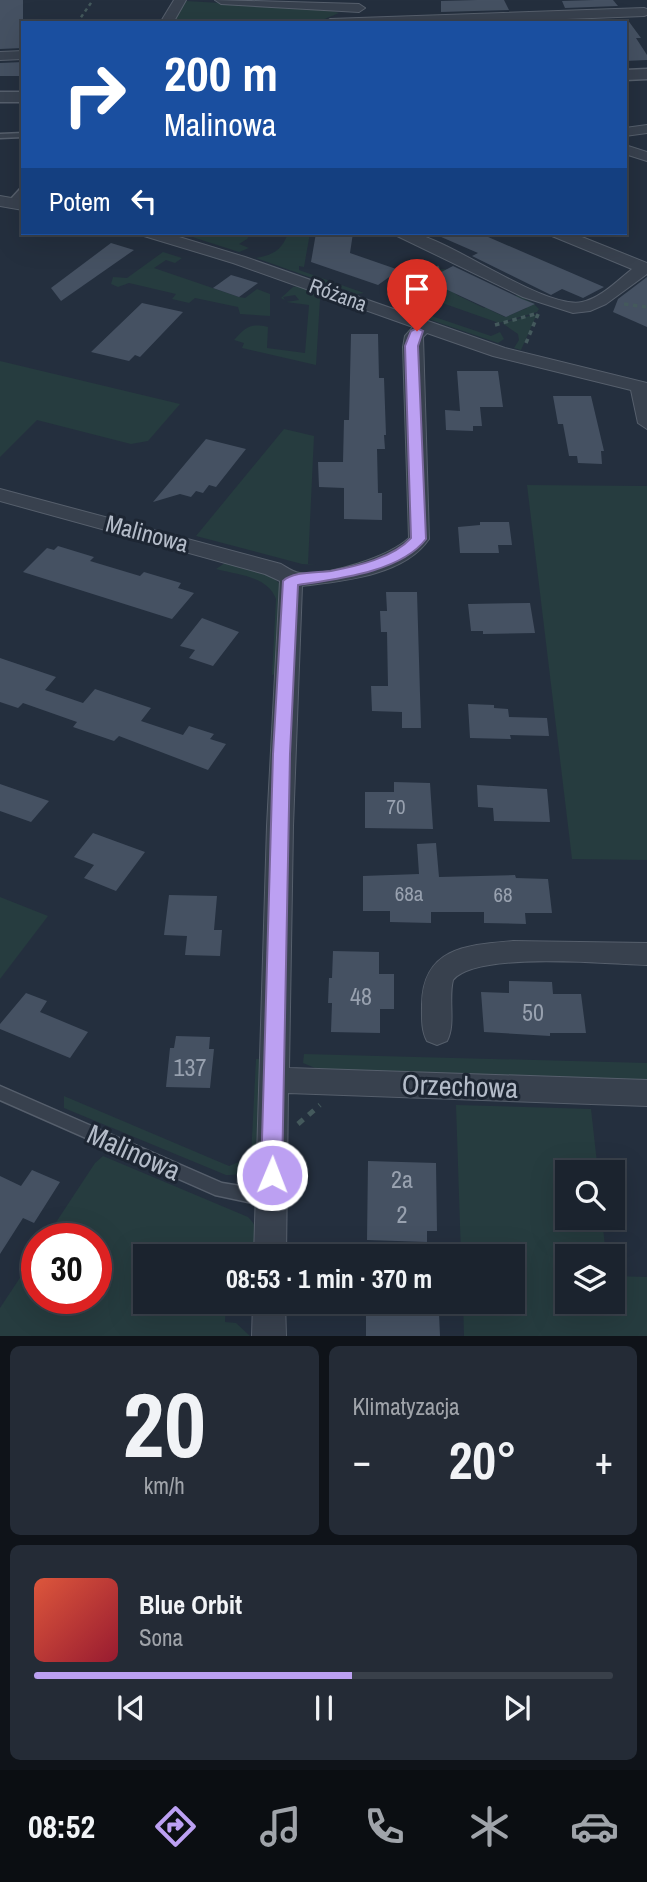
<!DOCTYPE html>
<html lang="pl">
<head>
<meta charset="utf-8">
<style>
	body { margin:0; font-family:"Archivo Narrow",sans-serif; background:#242b36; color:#f1f3f6; height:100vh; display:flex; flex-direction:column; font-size:26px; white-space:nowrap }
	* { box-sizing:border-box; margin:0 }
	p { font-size:23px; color:#a0a4aa }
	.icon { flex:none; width:38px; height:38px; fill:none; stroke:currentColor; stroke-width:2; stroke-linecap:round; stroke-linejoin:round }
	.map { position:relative; height:1336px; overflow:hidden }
	.drawer { display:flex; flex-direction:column; gap:10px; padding:10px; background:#0f1319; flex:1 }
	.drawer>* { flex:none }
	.guide { position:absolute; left:21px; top:21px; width:606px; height:214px; border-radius:0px; box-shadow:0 7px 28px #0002,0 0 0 2px #39404a; background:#1a4fa0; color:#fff; overflow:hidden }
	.tools { position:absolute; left:555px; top:1160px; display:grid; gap:14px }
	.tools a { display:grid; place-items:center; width:70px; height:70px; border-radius:0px; background:#1b232e; box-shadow:0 7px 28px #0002,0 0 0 2px #39404a; font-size:35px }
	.speed { position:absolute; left:21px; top:1223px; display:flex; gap:14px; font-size:35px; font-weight:700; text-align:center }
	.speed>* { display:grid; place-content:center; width:91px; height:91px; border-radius:50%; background:#1b232e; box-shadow:0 7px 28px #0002,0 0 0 2px #39404a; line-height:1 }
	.speed .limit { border:10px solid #d22; background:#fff; color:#111 }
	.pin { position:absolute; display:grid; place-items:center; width:60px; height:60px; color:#fff; margin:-72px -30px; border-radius:50% 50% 50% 0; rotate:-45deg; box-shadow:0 0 7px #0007 }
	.pin .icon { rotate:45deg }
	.me { position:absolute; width:77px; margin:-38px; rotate:1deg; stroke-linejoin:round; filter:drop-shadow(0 0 5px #0008) }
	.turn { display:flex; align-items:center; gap:24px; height:147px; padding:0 28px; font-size:32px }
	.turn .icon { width:91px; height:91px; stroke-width:2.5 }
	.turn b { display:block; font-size:49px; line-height:60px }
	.then { display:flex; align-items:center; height:66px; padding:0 28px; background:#0003; gap:14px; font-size:26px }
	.big { font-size:52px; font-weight:700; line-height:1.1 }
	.drawer .widget { flex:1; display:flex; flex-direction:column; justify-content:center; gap:10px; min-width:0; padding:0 24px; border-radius:10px; background:#242b36 }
	.drawer .dial { align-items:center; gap:0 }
	.dial b { font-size:91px; line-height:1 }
	.song { display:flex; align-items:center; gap:21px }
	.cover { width:84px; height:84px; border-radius:10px; background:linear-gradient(135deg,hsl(10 70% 55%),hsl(350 70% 35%)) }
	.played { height:7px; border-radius:4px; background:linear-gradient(90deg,#bca0f2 55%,#39404a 55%) }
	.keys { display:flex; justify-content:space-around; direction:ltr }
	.heat { display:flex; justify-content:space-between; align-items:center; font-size:38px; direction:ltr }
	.drawer .tiles { flex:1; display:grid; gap:10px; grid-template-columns:1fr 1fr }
	.widget:last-child { grid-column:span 2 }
	.trip { position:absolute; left:133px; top:1244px; width:392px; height:70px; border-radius:0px; background:#1b232e; box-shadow:0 7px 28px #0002,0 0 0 2px #39404a; font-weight:700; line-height:70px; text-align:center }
	.dock { display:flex; height:112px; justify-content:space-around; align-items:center; background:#0b0e12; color:#a0a4aa }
	.dock .icon { width:49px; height:49px }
	.dock .on { color:#bca0f2 }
	.dock b { font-size:32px; color:#f1f3f6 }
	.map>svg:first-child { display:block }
	.green { fill:#263c3f }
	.building { fill:#455162 }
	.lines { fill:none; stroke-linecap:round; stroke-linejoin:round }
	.service-casing { stroke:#565f6c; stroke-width:3 }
	.minor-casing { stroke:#565f6c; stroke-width:2 }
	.tertiary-casing { stroke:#565f6c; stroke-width:3 }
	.path-far2 { stroke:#44595c; stroke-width:2.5; stroke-dasharray:3.5 3.5; stroke-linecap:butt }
	.path-far1 { stroke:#44595c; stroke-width:3.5; stroke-dasharray:4.5 4.5; stroke-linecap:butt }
	.path { stroke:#44595c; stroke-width:5; stroke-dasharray:7 7; stroke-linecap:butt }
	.service { fill:#38414e; fill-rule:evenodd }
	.minor { fill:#38414e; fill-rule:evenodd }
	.tertiary { fill:#38414e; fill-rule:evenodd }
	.route { fill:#bca0f2; stroke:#7a689d; stroke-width:2 }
	.labels { text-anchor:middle; stroke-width:6; stroke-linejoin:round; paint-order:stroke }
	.far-street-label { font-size:21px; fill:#b4bcc9; stroke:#1d2633 }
	.number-label { font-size:21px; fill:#98a1af }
	.street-label { font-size:24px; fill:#b4bcc9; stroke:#1d2633 }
	.near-number-label { font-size:24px; fill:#98a1af }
	.near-street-label { font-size:28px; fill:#b4bcc9; stroke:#1d2633 }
</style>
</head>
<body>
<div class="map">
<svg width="647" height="1336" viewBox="0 0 647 1336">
	<rect width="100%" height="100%" fill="#242f3e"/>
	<g class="green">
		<path d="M186,1L327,9L339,13L315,23H171Z"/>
		<path d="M180,233H251L247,239L239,244L249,248L239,252Z"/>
		<path d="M288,233H310L304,267L299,266V270L364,293L357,294L256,258C272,255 282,251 288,233Z"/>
		<path d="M163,252L182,258L175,263L166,260L154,268L239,297L245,298L257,289L270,294V316L240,314L238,307L195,298L189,303L172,299L176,294L129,283L118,287L111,284L113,277L127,278Z"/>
		<path d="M438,269L459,270L430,282L444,289L448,287L457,295L484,308L489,305L490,310L505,317L527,308L511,299L517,295L533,303L539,309L537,312L499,323L428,298L423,277Z"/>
		<path d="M299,286L347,304L344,306L320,299L316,365L242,348L244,343L234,340C246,327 250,323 268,327L267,348L305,353L309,305L286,302L299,300L295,295L283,297L285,300L281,298L293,287Z"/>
		<path d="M414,302L411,309L491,336L500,332L504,339L498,343L396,308L402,303Z"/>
		<path d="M537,314L521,350L514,348L519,340L518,334L502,323Z"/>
		<path d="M0,361L180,404L148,441L131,444L37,420L0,457Z"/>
		<path d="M284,429L314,436L308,564L316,565L302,564L196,536Z"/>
		<path d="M527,485L647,486V860L572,859Z"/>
		<path d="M225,563L270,575L280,584L275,674L272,675L276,599C268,576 238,575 216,569Z"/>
		<path d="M0,897L48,916L0,979Z"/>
		<path d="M304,1054L647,1063V1083L320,1070L303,1063Z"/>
		<path d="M256,1059H260L256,1158C250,1171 240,1176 226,1175L64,1108V1096L229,1166L251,1157Z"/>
		<path d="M456,1105L591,1109L598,1172H567V1218H602L606,1256H567V1302H612L613,1276L647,1277V1336H464L463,1302H513V1256H461Z"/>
		<path d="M103,1156L248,1217C261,1230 259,1239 259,1256H145V1302H226L225,1322L236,1323L250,1336H0V1308L37,1252V1298H96V1239H45L95,1163Z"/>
	</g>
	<g class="building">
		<path d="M0,0H23V48L0,49Z"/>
		<path d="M477,0H504L509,10L441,12V1Z"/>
		<path d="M594,0H613L618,6L565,8L562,1Z"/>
		<path d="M627,19L641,38H636L647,55V60L625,61V23L573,21Z"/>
		<path d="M23,62V76H0V63Z"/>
		<path d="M316,233H353L350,253L399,270L378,285L311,262Z"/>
		<path d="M432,233H479L604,287L583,298L562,289L551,295L547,293L472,256L478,253Z"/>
		<path d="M111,243L134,250L61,301L51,288Z"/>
		<path d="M453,266L522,299L535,304L506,317L426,280Z"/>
		<path d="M231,275L238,277L258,283L239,297L213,288Z"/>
		<path d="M647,277V327L613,312L618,299Z"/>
		<path d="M142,303L183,312L140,357L135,355L129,361L91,352Z"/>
		<path d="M351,334H378L379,378H384L386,435H384L385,449H377L378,493H382V520L344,519V488L319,487L318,462H343L344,420H349Z"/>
		<path d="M457,371H498L503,407H480L482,426H473V431L446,430L445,410L460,411Z"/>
		<path d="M553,396H591L604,451H601L602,464L578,463L577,456H569L563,424H558Z"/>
		<path d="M206,439L246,449L216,487L209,485L203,493L196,491L191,497L180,494L153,502Z"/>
		<path d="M480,522H509L512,545H498L499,553H460L458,527L480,525Z"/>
		<path d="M58,546L94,557L90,561L140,576L144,572L181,583L178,588L194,593L172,619L23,572L47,548L54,550Z"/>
		<path d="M386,592H417L421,728H402V712L372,711L371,686H388L387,632H381L380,611H387Z"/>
		<path d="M530,603L535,633L483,634V631H471L468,604Z"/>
		<path d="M202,618L239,632L213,666L189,658L195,650L180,646Z"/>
		<path d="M0,658L56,677L45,690L83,703L95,689L151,708L141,721L183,735L189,726L214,734L210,739L226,744L208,770L119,736L114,741L73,727L77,722L23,703L18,708L0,702Z"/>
		<path d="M468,704L494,705V708L508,709L509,717L547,718L549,736L510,735L511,739L470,738Z"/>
		<path d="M394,782L430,783L433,829L365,828V792H394Z"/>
		<path d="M0,784L49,801L31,822L0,811Z"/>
		<path d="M477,785L547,789L550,822L494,821L493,808L478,807Z"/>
		<path d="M93,833L145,852L116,891L84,878L94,865L74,857Z"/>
		<path d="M436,843L439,877L515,875L516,878L548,879L552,913H525L526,924L484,923V912H431V923L390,922V911H363V876L419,874L417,844Z"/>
		<path d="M169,895L217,896L214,930H222L220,956L185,955L187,936L164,935Z"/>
		<path d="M333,951L379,952V974H394V1009H380V1033L331,1032L332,1003H328L329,978H332Z"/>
		<path d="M509,981L552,982L553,994H581L586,1033H550V1036L484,1032L481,992L509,993Z"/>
		<path d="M26,993L47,1001L40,1012L88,1032L70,1058L0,1029V1024Z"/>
		<path d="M176,1036L210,1037L209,1049H214L210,1088L166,1087L170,1048H174Z"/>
		<path d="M368,1161L436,1163L437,1231H427V1242L367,1240Z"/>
		<path d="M32,1170L60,1182L34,1223L23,1218L0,1254V1176L21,1186Z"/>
		<path d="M366,1302H428V1313H439L440,1336H366Z"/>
	</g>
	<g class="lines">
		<defs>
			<g id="service">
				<path d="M23,133V137L0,138V134Z"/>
				<path d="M20,189H23V196L15,205H9V201Z"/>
				<path d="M0,1086L222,1183L271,1191L277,1194L279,1199L277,1204L271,1207L215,1195L0,1100Z"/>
			</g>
			<g id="minor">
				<path d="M174,0H186L173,23H160Z"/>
				<path d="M215,0L359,4L365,8L359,12L221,4Z"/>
				<path d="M644,8L647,9V15L644,16L464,23H324L330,19Z"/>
				<path d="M23,51V59L0,60V52Z"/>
				<path d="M647,125V133L625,136V128Z"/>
				<path d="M625,145L647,152V161L625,154Z"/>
				<path d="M0,196L23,200V210L0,206Z"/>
				<path d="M142,233H166L245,257L505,348L647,383V429L638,423L631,390L493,356L427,333L423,337L429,539C404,576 342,581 302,586L293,826L289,1068L647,1080V1106L288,1093L286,1256H254L267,826L280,581L265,574L0,501V489L281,564C286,567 295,573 300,573C328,576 389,557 409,538L403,347L405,336L413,327L233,263L144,236Z"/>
				<path d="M391,233C397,233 406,232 413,233C454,242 546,310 582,302C601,298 618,280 632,269L552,236L550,233H572L647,263V274L606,304L590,311L573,313L523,297Z"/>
				<path d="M513,941L647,943V965C608,964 477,951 453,980C448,1000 456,1024 447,1041L437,1045L427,1041C421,1030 422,1017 422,1004C423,947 468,945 513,941Z"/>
				<path d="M253,1302H285L286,1336H252Z"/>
			</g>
			<g id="tertiary">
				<path d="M647,69V79L625,80V70Z"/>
				<rect x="0" y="92" width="23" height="10"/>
			</g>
		</defs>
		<use href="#service" class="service-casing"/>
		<use href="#minor" class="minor-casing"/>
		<use href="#tertiary" class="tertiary-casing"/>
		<path class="path-far2" d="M77,23L93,0"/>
		<g class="path-far1">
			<path d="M421,277L425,301"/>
			<path d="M388,295L439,267"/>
			<path d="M624,304L647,307"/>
			<path d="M495,325L535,314"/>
			<path d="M526,343L539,312"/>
		</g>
		<path class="path" d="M298,1124L320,1105"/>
		<use href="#service" class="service"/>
		<use href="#minor" class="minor"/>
		<use href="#tertiary" class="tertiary"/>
	</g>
	<path class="route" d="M417,328L423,331L418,346L426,539C401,572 337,579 298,585L290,754L282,1175L279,1182L272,1185L264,1182L261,1175L273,754L283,581C293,571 317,573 331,571C357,566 393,558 411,538L405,346L411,331Z"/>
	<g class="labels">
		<g class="far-street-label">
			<text transform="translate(338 295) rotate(20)" y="7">Różana</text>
		</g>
		<g class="number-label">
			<text x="396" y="814">70</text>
			<text x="409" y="901">68a</text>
			<text x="503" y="902">68</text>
		</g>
		<g class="street-label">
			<text transform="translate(147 534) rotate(15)" y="8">Malinowa</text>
		</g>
		<g class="near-number-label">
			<text x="361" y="1005">48</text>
			<text x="533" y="1021">50</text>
			<text x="190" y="1076">137</text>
			<text x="402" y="1188">2a</text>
			<text x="402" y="1223">2</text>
		</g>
		<g class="near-street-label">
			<text transform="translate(460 1086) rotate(2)" y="10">Orzechowa</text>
			<text transform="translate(134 1152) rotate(24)" y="10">Malinowa</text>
		</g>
	</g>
</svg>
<div class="tools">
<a><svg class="icon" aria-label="search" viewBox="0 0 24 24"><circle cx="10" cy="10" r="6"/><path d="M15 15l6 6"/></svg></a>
<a><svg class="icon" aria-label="layers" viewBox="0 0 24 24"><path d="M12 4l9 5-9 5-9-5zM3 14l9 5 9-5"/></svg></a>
</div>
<div class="speed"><div class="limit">30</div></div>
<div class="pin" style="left:417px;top:331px;background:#d93025"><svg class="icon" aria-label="arrive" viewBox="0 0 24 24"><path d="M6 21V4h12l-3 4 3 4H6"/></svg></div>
<svg class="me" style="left:272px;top:1175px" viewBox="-20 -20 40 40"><circle r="17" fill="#bca0f2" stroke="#fff" stroke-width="3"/><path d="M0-11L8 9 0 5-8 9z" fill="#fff"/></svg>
<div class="trip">08:53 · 1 min · 370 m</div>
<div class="guide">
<div class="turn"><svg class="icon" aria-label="right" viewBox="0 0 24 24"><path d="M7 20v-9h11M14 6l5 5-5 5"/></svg><div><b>200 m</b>Malinowa</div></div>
<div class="then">Potem<svg class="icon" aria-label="left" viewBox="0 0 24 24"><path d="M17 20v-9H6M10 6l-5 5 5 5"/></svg></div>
</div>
</div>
<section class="drawer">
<div class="tiles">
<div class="widget dial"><b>20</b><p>km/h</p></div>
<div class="widget"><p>Klimatyzacja</p>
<div class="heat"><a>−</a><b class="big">20°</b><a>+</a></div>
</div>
<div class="widget">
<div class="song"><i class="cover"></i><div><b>Blue Orbit</b><p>Sona</p></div></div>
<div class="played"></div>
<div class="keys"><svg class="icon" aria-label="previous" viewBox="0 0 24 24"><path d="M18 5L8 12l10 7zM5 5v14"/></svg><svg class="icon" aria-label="pause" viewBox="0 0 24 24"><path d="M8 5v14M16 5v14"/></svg><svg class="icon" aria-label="next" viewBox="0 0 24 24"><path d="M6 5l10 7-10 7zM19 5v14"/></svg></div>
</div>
</div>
</section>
<nav class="dock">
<b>08:52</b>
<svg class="icon on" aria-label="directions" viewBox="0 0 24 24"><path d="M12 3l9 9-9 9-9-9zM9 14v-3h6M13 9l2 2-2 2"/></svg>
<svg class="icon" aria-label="music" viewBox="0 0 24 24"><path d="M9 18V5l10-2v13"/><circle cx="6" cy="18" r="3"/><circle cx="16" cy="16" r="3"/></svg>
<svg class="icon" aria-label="phone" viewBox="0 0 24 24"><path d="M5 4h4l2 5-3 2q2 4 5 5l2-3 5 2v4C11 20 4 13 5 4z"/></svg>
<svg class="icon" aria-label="climate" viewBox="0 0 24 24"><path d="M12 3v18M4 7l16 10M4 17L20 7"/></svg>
<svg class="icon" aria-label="car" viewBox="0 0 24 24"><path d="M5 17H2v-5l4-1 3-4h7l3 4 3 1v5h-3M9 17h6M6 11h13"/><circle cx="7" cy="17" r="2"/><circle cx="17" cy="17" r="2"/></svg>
</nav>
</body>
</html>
